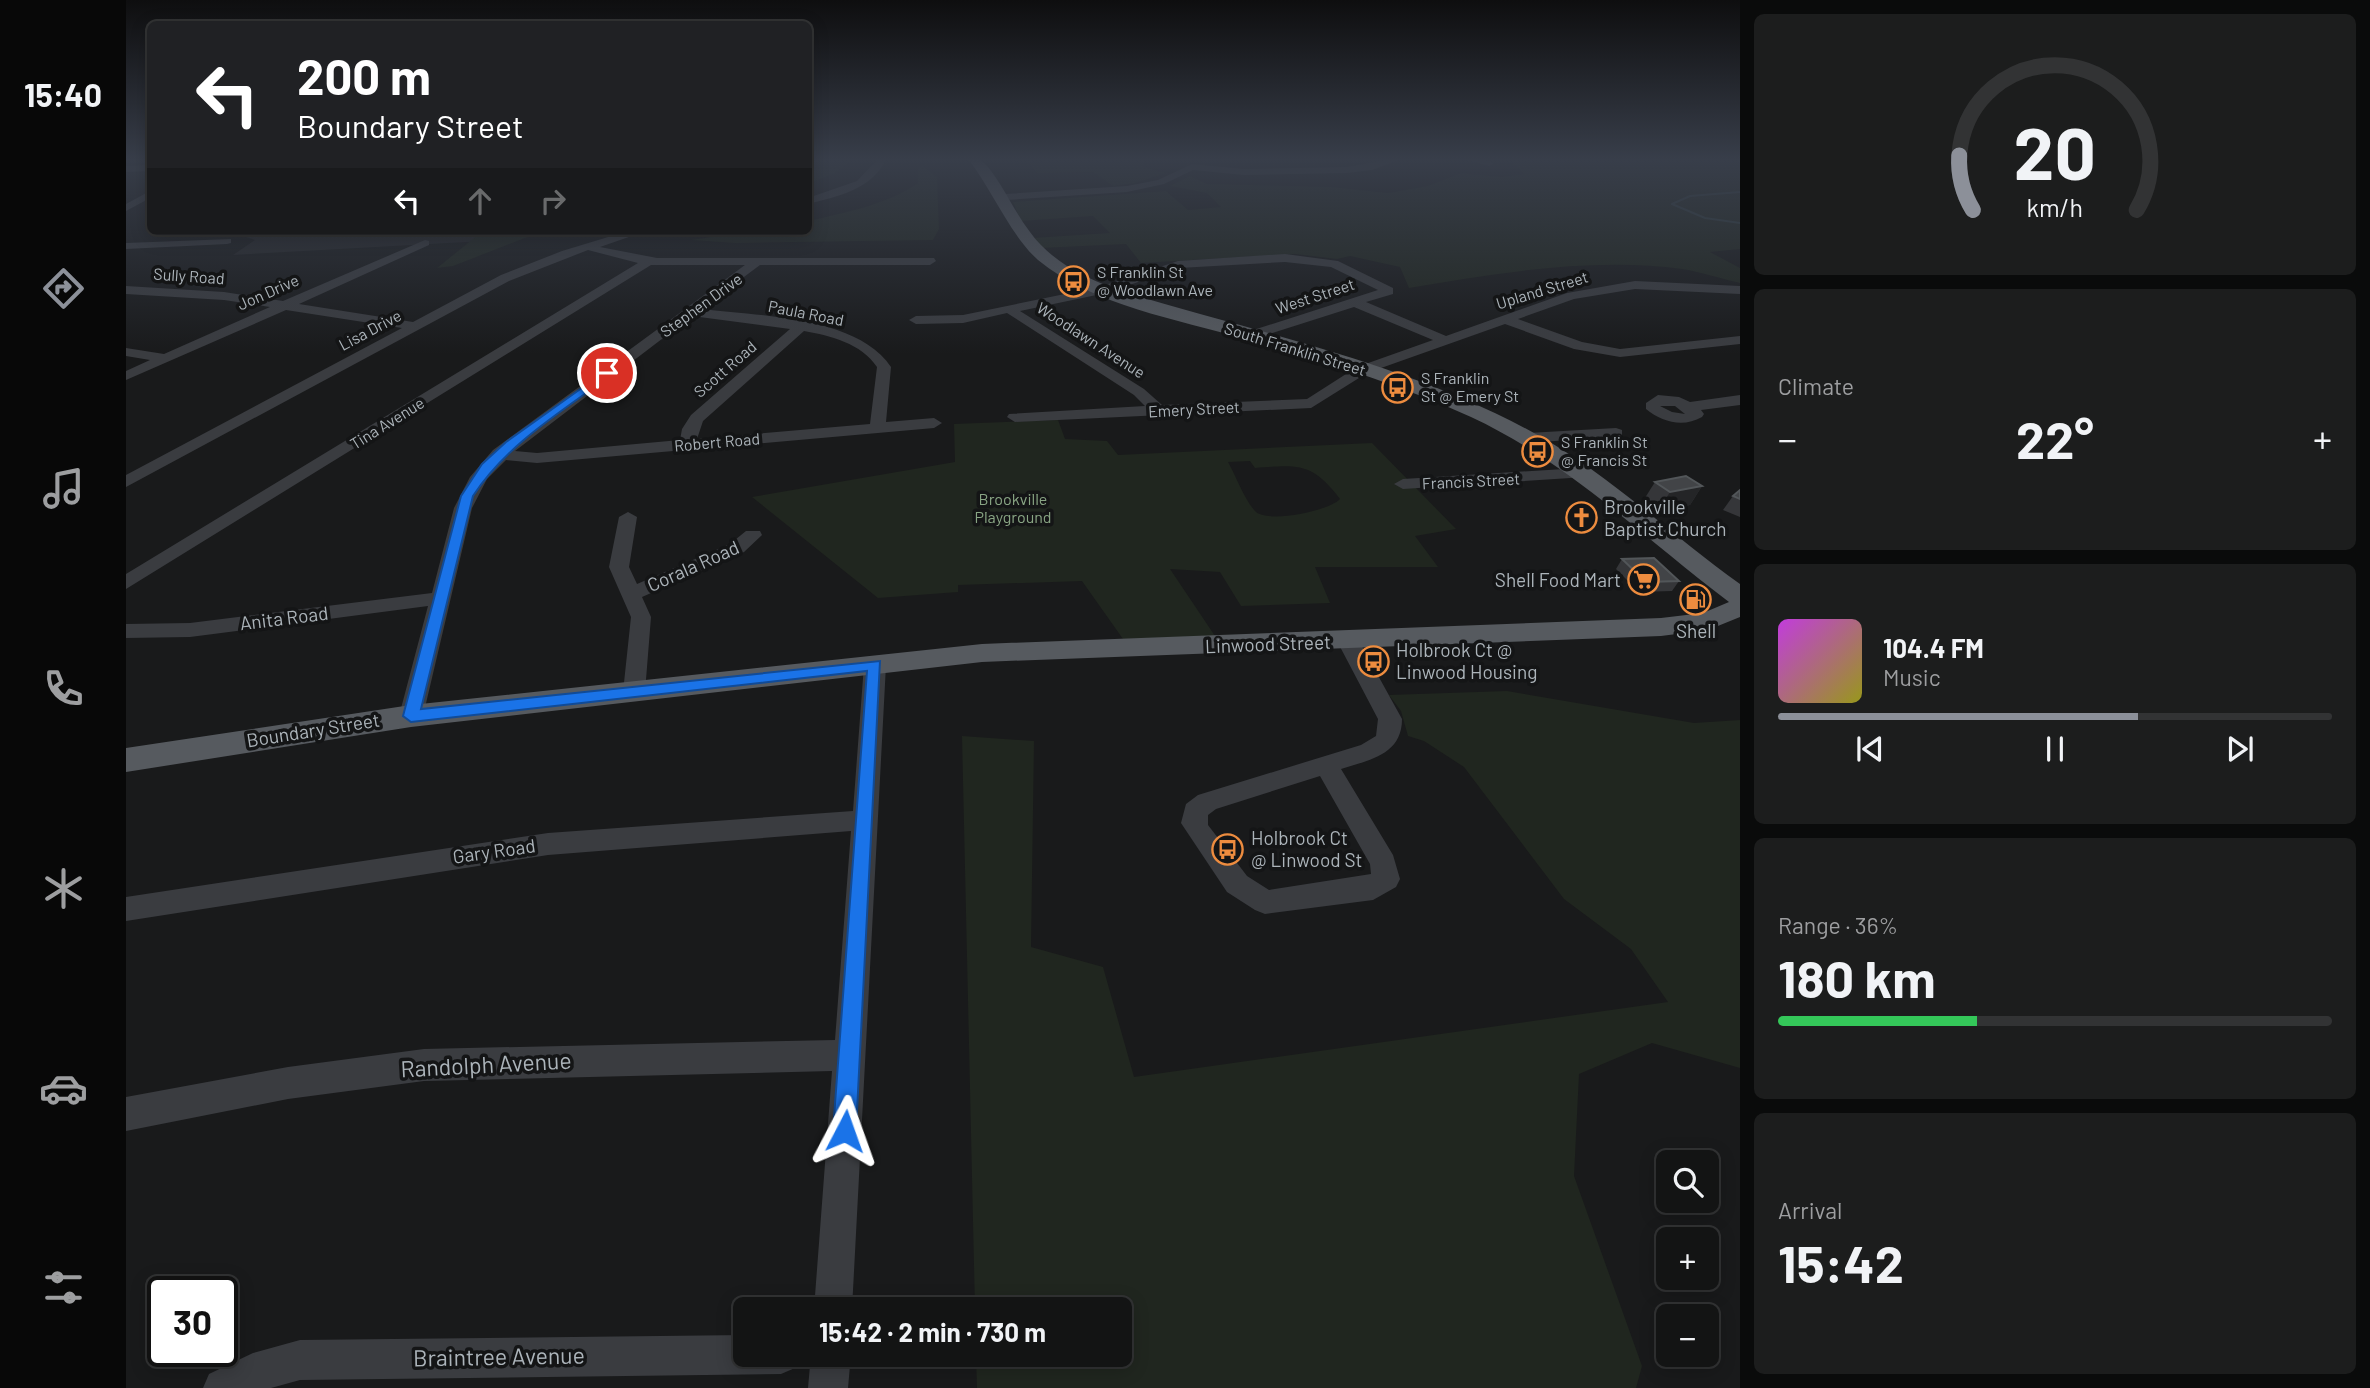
<!DOCTYPE html>
<html lang="en">
<head>
<meta charset="utf-8">
<style>
	body { margin:0; font-family:Barlow,sans-serif; background:#1c1d1d; color:#f1f3f6; height:100vh; display:flex; flex-direction:column; font-size:26px; white-space:nowrap }
	* { box-sizing:border-box; margin:0 }
	p { font-size:23px; color:#9d9ea0 }
	.icon { flex:none; width:38px; height:38px; fill:none; stroke:currentColor; stroke-width:2; stroke-linecap:round; stroke-linejoin:round }
	.map { position:relative; flex:1; overflow:hidden }
	.side { display:flex; flex-direction:column; gap:14px; padding:14px; background:#0a0b0b; width:630px }
	.side>* { flex:none }
	.guide { position:absolute; left:21px; top:21px; width:665px; height:214px; border-radius:10px; box-shadow:0 4px 18px #0003,0 0 0 2px #323334; background:#202124; color:#fff; overflow:hidden }
	.fabs { position:absolute; left:1530px; top:1150px; display:grid; gap:14px }
	.fabs a { display:grid; place-items:center; width:63px; height:63px; border-radius:10px; background:#131414; box-shadow:0 4px 18px #0003,0 0 0 2px #323334; font-size:35px }
	.speed { position:absolute; left:21px; top:1276px; display:flex; gap:14px; font-size:35px; font-weight:700; text-align:center }
	.speed>* { display:grid; place-content:center; width:91px; height:91px; border-radius:50%; background:#131414; box-shadow:0 4px 18px #0003,0 0 0 2px #323334; line-height:1 }
	.speed .limit { border:4px solid #111; border-radius:10px; background:#fff; color:#111 }
	.pin { position:absolute; display:grid; place-items:center; width:60px; height:60px; color:#fff; margin:-30px; border:4px solid #fff; border-radius:50%; box-shadow:0 2px 7px #0007 }
	.me { position:absolute; width:77px; margin:-38px; rotate:4deg; stroke-linejoin:round; filter:drop-shadow(0 0 5px #0008) }
	.turn { display:flex; align-items:center; gap:24px; height:147px; padding:0 35px; font-size:32px }
	.turn .icon { width:91px; height:91px; stroke-width:2.5 }
	.turn b { display:block; font-size:49px; line-height:60px }
	.lanes { display:flex; align-items:center; height:66px; padding:0 35px; background:#0003; justify-content:center; gap:35px; direction:ltr }
	.lanes .off { opacity:.35 }
	.big { font-size:52px; font-weight:700; line-height:1.1 }
	.side .tile { flex:1; display:flex; flex-direction:column; justify-content:center; gap:10px; min-width:0; padding:0 24px; border-radius:10px; background:#1c1d1d }
	.side .dial { align-items:center; gap:0 }
	.dial svg { height:182px; overflow:visible; fill:none; stroke:#323334; stroke-width:7; stroke-linecap:round; text-anchor:middle }
	.dial text { fill:#f1f3f6; stroke:none }
	.song { display:flex; align-items:center; gap:21px }
	.cover { width:84px; height:84px; border-radius:10px; background:linear-gradient(135deg,hsl(290 70% 55%),hsl(60 70% 35%)) }
	.played { height:7px; border-radius:4px; background:linear-gradient(90deg,#8c9099 65%,#323334 65%) }
	.keys { display:flex; justify-content:space-around; direction:ltr }
	.heat { display:flex; justify-content:space-between; align-items:center; font-size:38px; direction:ltr }
	.charge { height:10px; border-radius:5px; background:linear-gradient(90deg,#34c759 36%,#323334 0) }
	.trip { position:absolute; left:607px; top:1297px; width:399px; height:70px; border-radius:10px; background:#131414; box-shadow:0 4px 18px #0003,0 0 0 2px #323334; font-weight:700; line-height:70px; text-align:center }
	main { display:flex; flex:1; min-height:0 }
	.tabs { display:flex; flex-direction:column; width:126px; justify-content:space-around; align-items:center; background:#080808; color:#9d9ea0 }
	.tabs .icon { width:49px; height:49px }
	.tabs .active { color:#8c9099 }
	.tabs b { font-size:32px; color:#f1f3f6 }
	.map>svg:first-child { display:block }
	.built { fill:#252628 }
	.green { fill:#20261f; fill-rule:evenodd }
	.lines { fill:none; stroke-linecap:round; stroke-linejoin:round }
	.stream { stroke:#2f3c3f; stroke-width:2 }
	.minor { fill:#3a3c40; fill-rule:evenodd }
	.major { fill:#565a5f; fill-rule:evenodd }
	.wall { fill:#353639 }
	.shaded-wall { fill:#242527 }
	.building { fill:#424447; stroke:#525659; stroke-width:2 }
	.route { fill:#1a73e8; stroke:#114b97; stroke-width:2 }
	.labels { text-anchor:middle; stroke-width:7; stroke-linejoin:round; paint-order:stroke }
	.far-poi-label { font-size:16px; fill:#acb4ba; stroke:#141516; text-anchor:start }
	.far-street-label { font-size:16px; fill:#acb4ba; stroke:#141516 }
	.far-park-label { font-size:16px; fill:#89a584; stroke:#141516 }
	.poi-label { font-size:19px; fill:#acb4ba; stroke:#141516; text-anchor:start }
	.street-label { font-size:19px; fill:#acb4ba; stroke:#141516 }
	.near-street-label { font-size:23px; fill:#acb4ba; stroke:#141516 }
</style>
</head>
<body>
<main>
<nav class="tabs">
<b>15:40</b>
<svg class="icon active" aria-label="directions" viewBox="0 0 24 24"><path d="M12 3l9 9-9 9-9-9zM9 14v-3h6M13 9l2 2-2 2"/></svg>
<svg class="icon" aria-label="music" viewBox="0 0 24 24"><path d="M9 18V5l10-2v13"/><circle cx="6" cy="18" r="3"/><circle cx="16" cy="16" r="3"/></svg>
<svg class="icon" aria-label="phone" viewBox="0 0 24 24"><path d="M5 4h4l2 5-3 2q2 4 5 5l2-3 5 2v4C11 20 4 13 5 4z"/></svg>
<svg class="icon" aria-label="climate" viewBox="0 0 24 24"><path d="M12 3v18M4 7l16 10M4 17L20 7"/></svg>
<svg class="icon" aria-label="car" viewBox="0 0 24 24"><path d="M5 17H2v-5l4-1 3-4h7l3 4 3 1v5h-3M9 17h6M6 11h13"/><circle cx="7" cy="17" r="2"/><circle cx="17" cy="17" r="2"/></svg>
<svg class="icon" aria-label="filters" viewBox="0 0 24 24"><path d="M4 7h16M4 17h16"/><circle cx="9" cy="7" r="2"/><circle cx="15" cy="17" r="2"/></svg>
</nav>
<div class="map">
<svg width="1614" height="1388" viewBox="0 0 1614 1388">
	<rect width="100%" height="100%" fill="#191a1b"/>
	<path class="built" d="M102,231H367L358,241L107,255L129,240Z"/>
	<g class="green">
		<path d="M682,160H723V162L709,173L683,183Z"/>
		<path d="M901,160H1019L1017,167L1040,173L1009,183L987,186L967,172L911,173Z"/>
		<path d="M1374,160H1614V249L1584,252L1614,268V283C1595,279 1576,272 1556,269C1466,257 1372,273 1283,288L1274,267L1224,256L1211,259L1169,254L1015,263L1000,244L915,248L906,238L984,233L967,216L895,221L887,202L1040,191L1062,210L1095,207L1081,193L1044,186L1064,176L1081,184L1205,187L1262,193L1302,186L1335,173L1375,177L1398,174L1387,163Z"/>
		<path d="M797,166L811,177L813,229L807,240L610,243L565,240L626,231H682L683,221C720,212 760,205 792,183V167Z"/>
		<path d="M357,231H417L327,266L311,268Z"/>
		<path d="M932,420L939,439L981,441L992,455L1246,443L1330,529L1289,536L1312,567H1189L1204,603L1115,606L1094,572L1044,569L1089,636L997,639L956,581L832,585V592L752,598L626,497L829,462L828,424ZM1124,461L1129,468C1172,465 1186,462 1214,499C1203,511 1141,524 1129,511C1118,499 1110,476 1102,462Z"/>
		<path d="M1381,691L1568,723L1614,720V1068L1526,1043L1453,1074L1448,1176L1516,1366L1510,1388H851L850,1355L994,1354V1309H849L836,736L908,741L905,947L977,967L1008,1077L1542,1002L1505,949L1438,899L1338,767L1298,741L1282,736L1275,711L1263,695Z"/>
	</g>
	<g class="lines">
		<path class="stream" d="M1614,192L1564,196L1546,204L1579,218L1614,223"/>
		<g class="minor">
			<path d="M751,160H760C744,190 713,196 682,204V198L731,181Z"/>
			<path d="M1260,160H1273L1246,170L1221,173L1118,175L1067,170L1038,184L1001,192L879,200L874,197L879,194L1001,186L1032,180L1066,164L1118,169L1221,167Z"/>
			<path d="M1341,160H1360L1368,163L1363,166Z"/>
			<path d="M24,165V171L0,172V166Z"/>
			<path d="M24,191V198L0,211V204Z"/>
			<path d="M502,231H520L474,247L531,258H808L810,261L804,265H634L575,309C632,316 731,316 765,367L760,422L808,418L816,423L808,428L411,463L380,460L361,479L346,508L297,716L293,722H277L273,716L302,606L64,637L0,638V624L64,623L306,593L328,508L344,477L367,450L619,265H525L0,589V574L512,263L462,250L383,281L0,487V475L276,328L160,310L0,380V371L24,360L0,356V348L38,354L144,307L98,300L0,294V286L98,292L157,301L299,240L303,241V245L173,304L287,322L375,275L436,251ZM566,316L664,329L565,415L556,429L554,440L411,453L389,451ZM678,331C705,336 735,343 751,367L744,424L571,439L577,421Z"/>
			<path d="M105,239V243L101,244L0,249V243Z"/>
			<path d="M1159,254L1212,261L1267,288V294L1240,302L1320,336L1441,293L1509,281L1614,286V294L1509,289L1448,299L1392,319L1456,342L1494,349L1614,336V344L1494,357L1448,349L1379,324L1241,373L1185,408L889,422L881,417L883,414L1019,406L1008,395L881,313L837,323L790,324L783,320L790,316L837,315L973,287L1052,261ZM1159,262L1205,267L1252,290L1121,332V338H1131L1228,307L1307,340L1231,367L1181,399L1036,405L1018,389L894,311L980,293L1053,268Z"/>
			<path d="M1532,395L1553,397L1564,402L1614,395V405L1575,410L1578,414L1576,417C1557,428 1536,422 1520,409V403ZM1534,406H1549L1559,414L1546,412Z"/>
			<path d="M1490,428L1496,430V436L1402,443L1394,438L1402,433Z"/>
			<path d="M1454,468L1460,469L1463,473L1460,477L1277,489L1268,484L1277,479Z"/>
			<path d="M502,512L511,517L503,567L511,584L604,544L620,531H634L636,535L618,552L516,597L525,617L519,692L516,698H500L497,692L505,617L483,567L493,517Z"/>
			<path d="M1222,634L1233,641L1276,719C1276,755 1243,760 1215,769L1267,855L1274,879L1270,887L1247,900L1139,914L1129,910L1101,892L1055,823L1060,804L1072,795L1235,745L1250,736L1252,719L1211,641ZM1194,776L1244,864L1245,874L1143,890L1121,876L1082,825V815L1090,809Z"/>
			<path d="M749,658L757,660L760,665L726,1309H688L706,1071L298,1081L162,1099L0,1131V1097L162,1067L298,1049L709,1040L725,831L422,855L0,921V897L422,833L727,811L738,665L741,660Z"/>
			<path d="M620,1335V1354H675L669,1368L655,1374L174,1380L145,1388H77L83,1374L127,1353L174,1340Z"/>
			<path d="M685,1354H725L722,1388H682Z"/>
		</g>
		<path class="major" d="M843,160H855L862,167C878,187 888,211 904,232C927,264 965,281 1001,293C1138,334 1282,364 1408,433C1483,474 1545,535 1614,584V617L1582,630L1535,636L856,662L285,727L0,772V748L285,705L856,644L1535,618L1577,613L1603,602C1518,538 1442,462 1345,417C1272,384 1196,360 1119,339C1051,319 968,306 912,260C885,236 866,190 843,160Z"/>
	</g>
	<g class="wall">
		<path d="M1529,482L1576,486L1564,505L1532,511L1517,501Z"/>
		<path d="M1614,490V517L1597,510L1607,496Z"/>
		<path d="M1496,559L1553,581L1546,591L1513,592L1490,569Z"/>
	</g>
	<path class="shaded-wall" d="M1576,486L1564,505L1532,511L1544,492Z"/>
	<g class="building">
		<path d="M1560,476L1576,486L1544,492L1529,482Z"/>
		<path d="M1614,490V499L1607,496Z"/>
		<path d="M1528,558L1553,581L1520,582L1496,559Z"/>
	</g>
	<linearGradient id="sky" x2="0" y2="1"><stop stop-color="#0e0e0f"/><stop offset="0.45" stop-color="#383e4a"/><stop offset="1" stop-color="#383e4a" stop-opacity="0"/></linearGradient>
	<rect width="1614" height="354" fill="url(#sky)"/>
	<path class="route" d="M481,370L484,371V376C435,412 381,444 347,496L295,709L754,661L730,1131L727,1139L719,1143L710,1139L707,1131L741,671L285,722L277,716L335,496L356,464L380,442Z"/>
	<defs>
		<symbol id="bus-ring" viewBox="-11 -11 22 22"><circle r="9.5" fill="#141516" stroke="#ed8c3f" stroke-width="1.5"/><path d="M-5-6H5V4H4V6H2V4H-2V6H-4V4H-5ZM-3.5-4V0h7V-4ZM-3.5 1.2v1.5H-2V1.2ZM2 1.2v1.5H3.5V1.2Z" fill="#ed8c3f"/></symbol>
		<symbol id="church-ring" viewBox="-11 -11 22 22"><circle r="9.5" fill="#141516" stroke="#ed8c3f" stroke-width="1.5"/><path d="M-1.2-6h2.4v3.5h3.3v2.4h-3.3V6h-2.4V-.1h-3.3v-2.4h3.3Z" fill="#ed8c3f"/></symbol>
		<symbol id="supermarket-ring" viewBox="-11 -11 22 22"><circle r="9.5" fill="#141516" stroke="#ed8c3f" stroke-width="1.5"/><path d="M-6-5.5h2.5l.6 2H6L4.5 2H-2.5L-4.4-4H-6ZM-1.5 3.2a1.3 1.3 0 1 0 .1 0ZM3 3.2a1.3 1.3 0 1 0 .1 0Z" fill="#ed8c3f"/></symbol>
		<symbol id="fuel-ring" viewBox="-11 -11 22 22"><circle r="9.5" fill="#141516" stroke="#ed8c3f" stroke-width="1.5"/><path d="M-5.5-6h7V0h2V4h1.3V-2.5L3-4.5l.8-.8L6-3V5H2.5V1h-1V6h-7ZM-4.2-4.7v3.2H.2V-4.7Z" fill="#ed8c3f"/></symbol>
	</defs>
	<g fill-rule="evenodd">
		<use href="#bus-ring" x="930" y="264" width="35" height="35"/>
		<use href="#bus-ring" x="1254" y="370" width="35" height="35"/>
		<use href="#bus-ring" x="1394" y="434" width="35" height="35"/>
		<use href="#church-ring" x="1438" y="500" width="35" height="35"/>
		<use href="#supermarket-ring" x="1500" y="562" width="35" height="35"/>
		<use href="#fuel-ring" x="1552" y="582" width="35" height="35"/>
		<use href="#bus-ring" x="1230" y="644" width="35" height="35"/>
		<use href="#bus-ring" x="1084" y="832" width="35" height="35"/>
	</g>
	<g class="labels">
		<g class="far-poi-label">
			<text x="971" y="278">S Franklin St<tspan x="971" dy="18">@ Woodlawn Ave</tspan></text>
			<text x="1295" y="384">S Franklin<tspan x="1295" dy="18">St @ Emery St</tspan></text>
			<text x="1435" y="448">S Franklin St<tspan x="1435" dy="18">@ Francis St</tspan></text>
		</g>
		<g class="far-street-label">
			<text transform="translate(63 276) rotate(4)" y="6">Sully Road</text>
			<text transform="translate(1416 290) rotate(-17)" y="6">Upland Street</text>
			<text transform="translate(142 292) rotate(-24)" y="6">Jon Drive</text>
			<text transform="translate(1189 296) rotate(-18)" y="6">West Street</text>
			<text transform="translate(575 305) rotate(-36)" y="6">Stephen Drive</text>
			<text transform="translate(680 313) rotate(11)" y="6">Paula Road</text>
			<text transform="translate(244 330) rotate(-28)" y="6">Lisa Drive</text>
			<text transform="translate(965 340) rotate(33)" y="6">Woodlawn Avenue</text>
			<text transform="translate(1169 349) rotate(17)" y="6">South Franklin Street</text>
			<text transform="translate(599 369) rotate(-41)" y="6">Scott Road</text>
			<text transform="translate(1068 409) rotate(-3)" y="6">Emery Street</text>
			<text transform="translate(261 423) rotate(-32)" y="6">Tina Avenue</text>
			<text transform="translate(591 442) rotate(-5)" y="6">Robert Road</text>
			<text transform="translate(1345 481) rotate(-3)" y="6">Francis Street</text>
		</g>
		<g class="far-park-label">
			<text x="887" y="505">Brookville<tspan x="887" dy="18">Playground</tspan></text>
		</g>
		<g class="poi-label">
			<text x="1478" y="514">Brookville<tspan x="1478" dy="22">Baptist Church</tspan></text>
			<text x="1495" y="587" text-anchor="end">Shell Food Mart</text>
			<text x="1570" y="638" text-anchor="middle">Shell</text>
			<text x="1270" y="657">Holbrook Ct @<tspan x="1270" dy="22">Linwood Housing</tspan></text>
			<text x="1125" y="845">Holbrook Ct<tspan x="1125" dy="22">@ Linwood St</tspan></text>
		</g>
		<g class="street-label">
			<text transform="translate(567 566) rotate(-24)" y="7">Corala Road</text>
			<text transform="translate(158 618) rotate(-7)" y="7">Anita Road</text>
			<text transform="translate(1142 644) rotate(-2)" y="7">Linwood Street</text>
			<text transform="translate(187 730) rotate(-9)" y="7">Boundary Street</text>
			<text transform="translate(368 851) rotate(-8)" y="7">Gary Road</text>
		</g>
		<g class="near-street-label">
			<text transform="translate(360 1065) rotate(-3)" y="8">Randolph Avenue</text>
			<text transform="translate(373 1357) rotate(-1)" y="8">Braintree Avenue</text>
		</g>
	</g>
</svg>
<div class="fabs">
<a><svg class="icon" aria-label="search" viewBox="0 0 24 24"><circle cx="10" cy="10" r="6"/><path d="M15 15l6 6"/></svg></a>
<a>+</a>
<a>−</a>
</div>
<div class="speed"><div class="limit">30</div></div>
<div class="pin" style="left:481px;top:373px;background:#d93025"><svg class="icon" aria-label="arrive" viewBox="0 0 24 24"><path d="M6 21V4h12l-3 4 3 4H6"/></svg></div>
<svg class="me" style="left:719px;top:1131px" viewBox="-20 -20 40 40"><path d="M0-17L14 15 0 8-14 15z" fill="#1a73e8" stroke="#fff" stroke-width="4"/></svg>
<div class="trip">15:42 · 2 min · 730 m</div>
<div class="guide">
<div class="turn"><svg class="icon" aria-label="left" viewBox="0 0 24 24"><path d="M17 20v-9H6M10 6l-5 5 5 5"/></svg><div><b>200 m</b>Boundary Street</div></div>
<div class="lanes"><svg class="icon" aria-label="left" viewBox="0 0 24 24"><path d="M17 20v-9H6M10 6l-5 5 5 5"/></svg><svg class="icon off" aria-label="ahead" viewBox="0 0 24 24"><path d="M12 20V5M6 11l6-6 6 6"/></svg><svg class="icon off" aria-label="right" viewBox="0 0 24 24"><path d="M7 20v-9h11M14 6l5 5-5 5"/></svg></div>
</div>
</div>
<section class="side">
<div class="tile dial"><svg viewBox="0 0 100 80">
<path d="M14 69A42 42 0 1 1 86 69"/>
<path d="M14 69A42 42 0 0 1 8 45" stroke="#8c9099"/>
<text x="50" y="56" font-size="32" font-weight="700">20</text>
<text x="50" y="72" font-size="11">km/h</text>
</svg></div>
<div class="tile"><p>Climate</p>
<div class="heat"><a>−</a><b class="big">22°</b><a>+</a></div>
</div>
<div class="tile">
<div class="song"><i class="cover"></i><div><b>104.4 FM</b><p>Music</p></div></div>
<div class="played"></div>
<div class="keys"><svg class="icon" aria-label="previous" viewBox="0 0 24 24"><path d="M18 5L8 12l10 7zM5 5v14"/></svg><svg class="icon" aria-label="pause" viewBox="0 0 24 24"><path d="M8 5v14M16 5v14"/></svg><svg class="icon" aria-label="next" viewBox="0 0 24 24"><path d="M6 5l10 7-10 7zM19 5v14"/></svg></div>
</div>
<div class="tile"><p>Range · 36%</p><b class="big">180 km</b><div class="charge"></div></div>
<div class="tile"><p>Arrival</p><b class="big">15:42</b></div>
</section>
</main>
</body>
</html>
